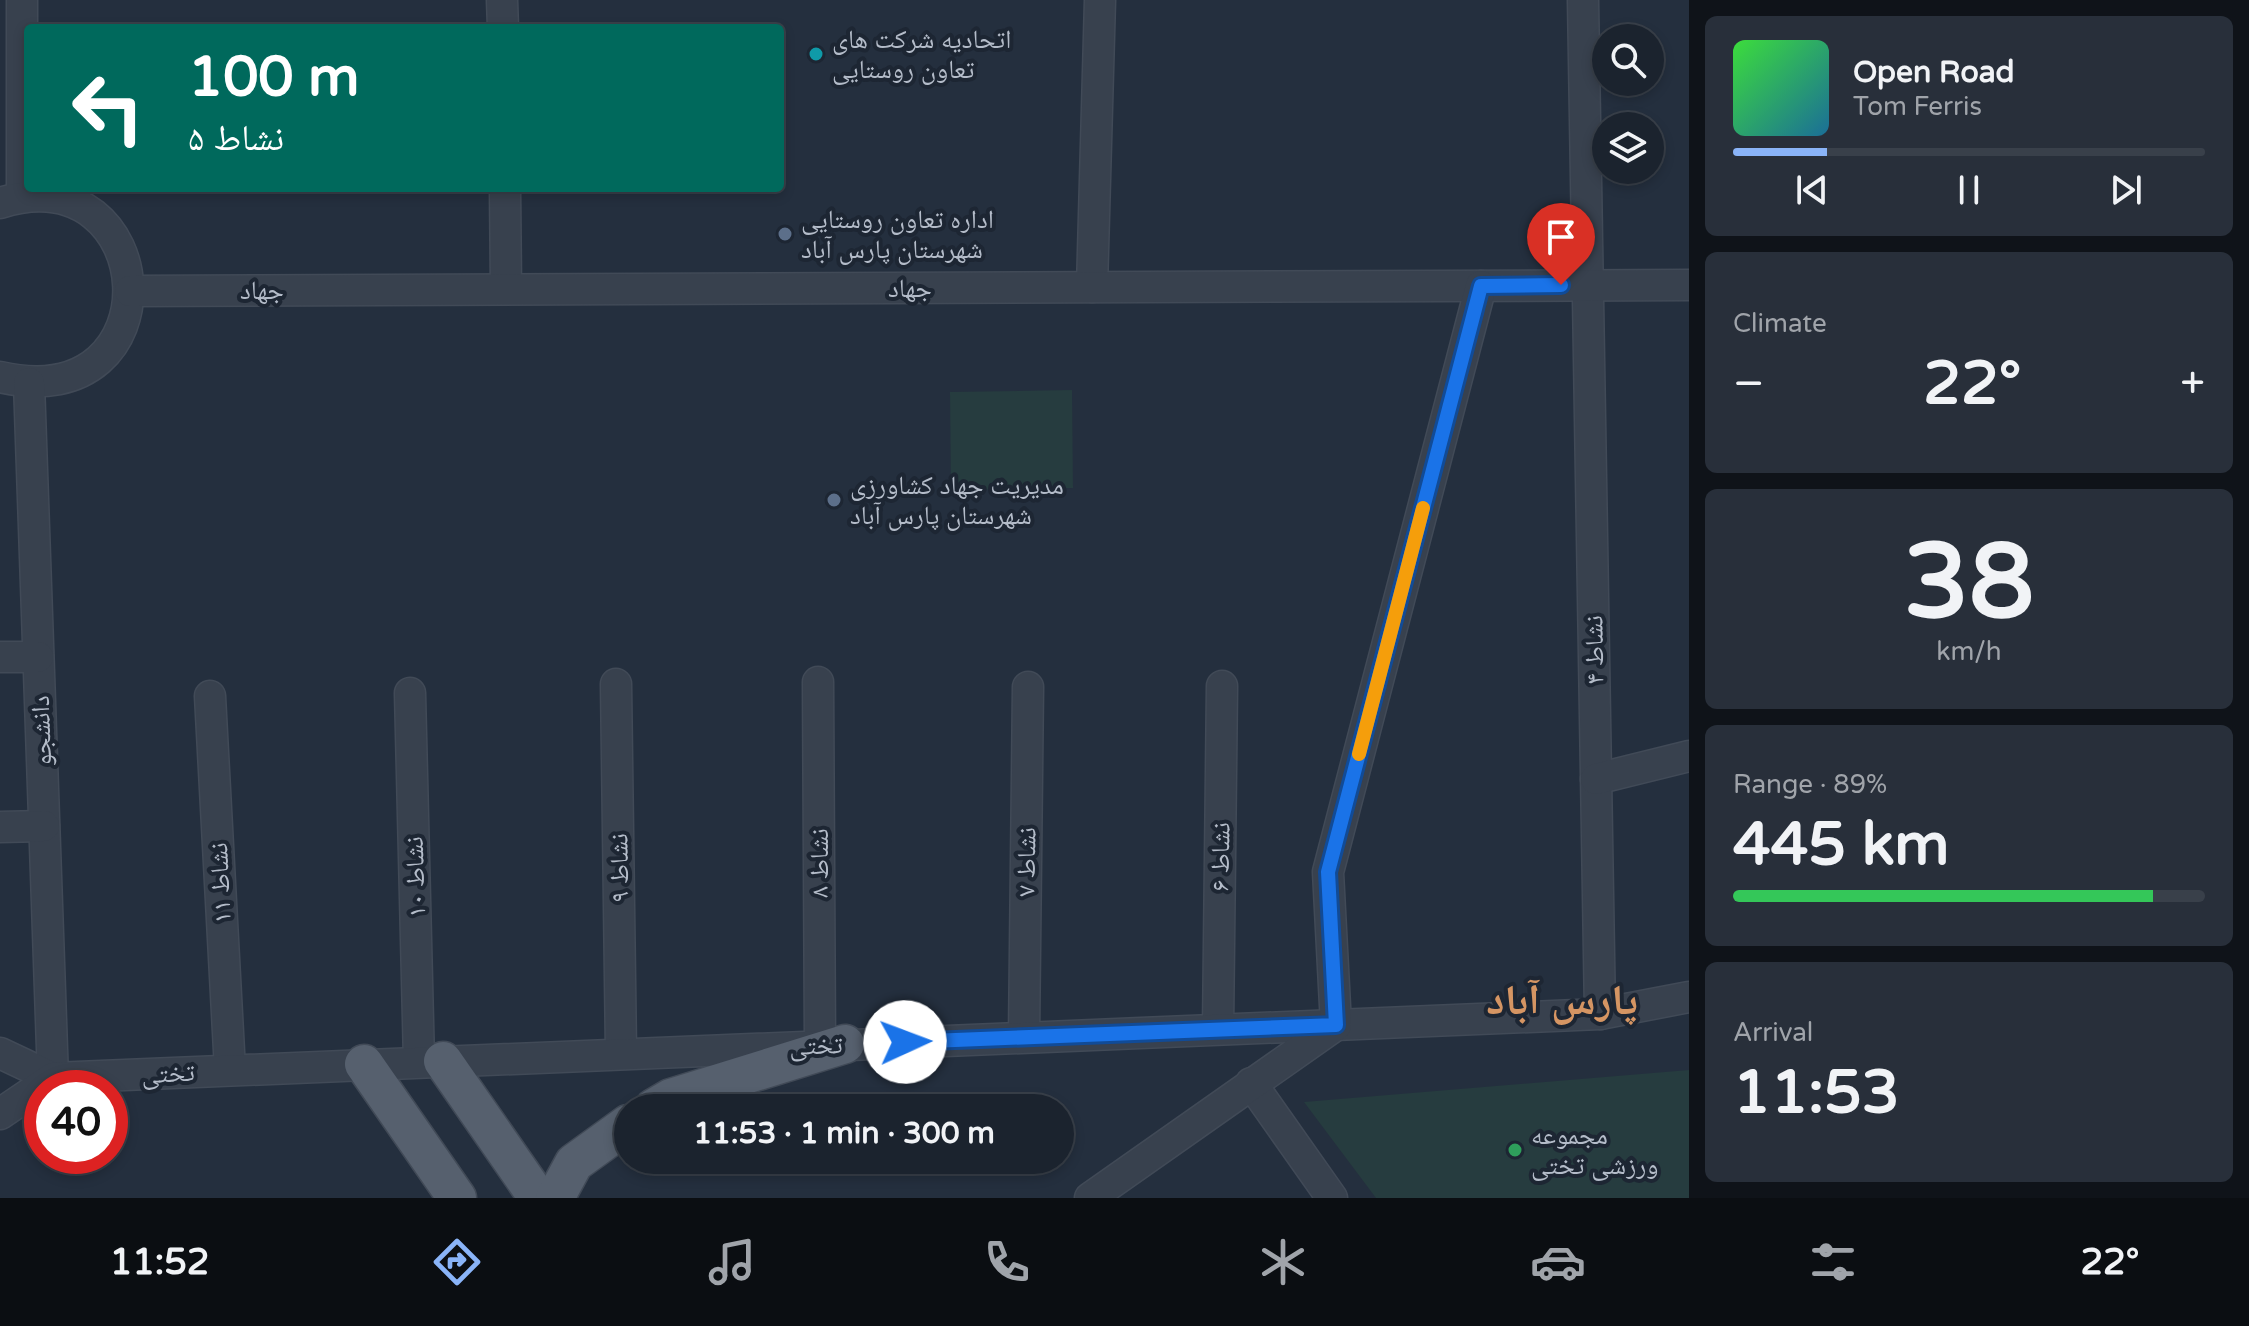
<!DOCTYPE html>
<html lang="en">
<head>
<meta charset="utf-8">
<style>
	body { margin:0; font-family:"Varela Round","Noto Naskh Arabic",sans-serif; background:#282f3a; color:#f1f3f6; height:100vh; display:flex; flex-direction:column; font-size:30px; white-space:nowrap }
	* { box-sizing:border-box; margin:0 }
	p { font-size:26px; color:#a0a4aa }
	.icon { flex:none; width:44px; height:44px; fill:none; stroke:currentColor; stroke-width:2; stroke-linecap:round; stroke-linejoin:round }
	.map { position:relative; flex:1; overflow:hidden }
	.sheet { display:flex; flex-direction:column; gap:16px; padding:16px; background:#0f1319; width:560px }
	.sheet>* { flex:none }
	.top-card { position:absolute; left:24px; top:24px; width:760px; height:168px; border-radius:8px; box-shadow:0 4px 12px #0003,0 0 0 2px #39404a; background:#00695c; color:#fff; overflow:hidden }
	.tools { position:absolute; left:1592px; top:24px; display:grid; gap:16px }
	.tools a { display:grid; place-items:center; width:72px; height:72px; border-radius:50%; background:#1b232e; box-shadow:0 4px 12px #0003,0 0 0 2px #39404a; font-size:40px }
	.speed { position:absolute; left:24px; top:1070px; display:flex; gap:16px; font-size:40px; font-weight:700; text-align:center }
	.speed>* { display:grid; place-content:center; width:104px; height:104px; border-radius:50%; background:#1b232e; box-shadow:0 4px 12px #0003,0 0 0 2px #39404a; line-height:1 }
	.speed .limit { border:12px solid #d22; background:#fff; color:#111 }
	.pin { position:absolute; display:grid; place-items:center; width:68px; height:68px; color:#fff; margin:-82px -34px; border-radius:50% 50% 50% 0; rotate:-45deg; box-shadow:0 0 8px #0007 }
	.pin .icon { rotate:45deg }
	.me { position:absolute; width:88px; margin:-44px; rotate:88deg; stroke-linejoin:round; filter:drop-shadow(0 0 6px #0008) }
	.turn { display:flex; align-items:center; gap:28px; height:168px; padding:0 32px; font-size:36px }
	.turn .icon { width:104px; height:104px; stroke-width:2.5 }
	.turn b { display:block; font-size:56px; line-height:68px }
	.big { font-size:60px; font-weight:700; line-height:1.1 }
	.sheet .widget { flex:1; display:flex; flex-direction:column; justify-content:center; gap:12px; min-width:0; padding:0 28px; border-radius:12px; background:#282f3a }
	.sheet .dial { align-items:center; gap:0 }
	.dial b { font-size:104px; line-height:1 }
	.song { display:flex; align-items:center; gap:24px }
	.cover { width:96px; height:96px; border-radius:12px; background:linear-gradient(135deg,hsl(120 70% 55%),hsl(200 70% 35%)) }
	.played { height:8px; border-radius:4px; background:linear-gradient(90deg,#8ab4f8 20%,#39404a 20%) }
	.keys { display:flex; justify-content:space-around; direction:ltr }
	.heat { display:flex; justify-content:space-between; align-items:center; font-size:44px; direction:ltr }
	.charge { height:12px; border-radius:6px; background:linear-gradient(90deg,#34c759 89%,#39404a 0) }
	.trip { position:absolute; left:614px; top:1094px; width:460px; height:80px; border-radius:40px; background:#1b232e; box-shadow:0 4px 12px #0003,0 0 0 2px #39404a; font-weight:700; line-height:80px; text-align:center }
	.tab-bar { display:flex; height:128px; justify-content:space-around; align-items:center; background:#0b0e12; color:#a0a4aa }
	.tab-bar .icon { width:56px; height:56px }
	.tab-bar .current { color:#8ab4f8 }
	.tab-bar b { font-size:36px; color:#f1f3f6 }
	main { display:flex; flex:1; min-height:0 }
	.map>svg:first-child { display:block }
	.green { fill:#263c3f }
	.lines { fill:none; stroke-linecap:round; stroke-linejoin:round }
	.minor-casing { stroke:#414a57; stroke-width:33 }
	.major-casing { stroke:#414a57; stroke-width:41 }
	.minor { stroke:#38414e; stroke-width:30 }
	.major { stroke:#56606e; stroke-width:38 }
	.route-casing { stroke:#114b97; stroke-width:20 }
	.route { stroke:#1a73e8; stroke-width:14 }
	.slow { stroke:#f59e0b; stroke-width:14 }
	.culture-dot { fill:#0f9aa8; stroke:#1d2633; stroke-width:3 }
	.service-dot { fill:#5c6f8a; stroke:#1d2633; stroke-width:3 }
	.leisure-dot { fill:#2e9e5b; stroke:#1d2633; stroke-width:3 }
	.labels { text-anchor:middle; stroke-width:8; stroke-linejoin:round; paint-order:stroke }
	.poi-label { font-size:26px; fill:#b4bcc9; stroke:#1d2633; text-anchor:start }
	.street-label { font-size:26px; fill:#b4bcc9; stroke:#1d2633 }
	.town-label { font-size:42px; font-weight:bold; fill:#d59563; stroke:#1d2633 }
</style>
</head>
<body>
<main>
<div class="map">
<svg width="1689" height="1198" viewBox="0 0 1689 1198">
	<rect width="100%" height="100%" fill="#242f3e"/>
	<g class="green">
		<path d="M1072,390L1073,488L951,490L950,392Z"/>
		<path d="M1689,1070V1198H1376L1304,1102Z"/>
	</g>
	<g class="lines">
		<defs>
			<g id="minor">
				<path d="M22,0V196"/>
				<path d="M502,0L503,28"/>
				<path d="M1583,0L1600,1014"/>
				<path d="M505,188L506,289"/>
				<path d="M0,203C162,152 180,418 0,377"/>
				<path d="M1092,287L1100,0"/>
				<path d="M130,291L1689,285"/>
				<path d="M29,383L53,1078"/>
				<path d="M0,657H38"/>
				<path d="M818,682L820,1045"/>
				<path d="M616,684L621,1053"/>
				<path d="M410,693L419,1062"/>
				<path d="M210,696L230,1070"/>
				<path d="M1596,779L1689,756"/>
				<path d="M0,827L44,826"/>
				<path d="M1218,1029L1222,686"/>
				<path d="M1024,1037L1028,687"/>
				<path d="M0,1053L53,1078"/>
				<path d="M1251,1083L1332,1198"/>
				<path d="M0,1114L53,1078L1600,1014L1689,997"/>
				<path d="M1090,1198L1336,1025L1328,872L1481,286"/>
			</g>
			<g id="major">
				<path d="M443,1061L538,1198"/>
				<path d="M364,1064L457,1198"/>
				<path d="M654,1108L671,1098L845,1044"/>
				<path d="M555,1198L574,1163L628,1124"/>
			</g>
		</defs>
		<use href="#minor" class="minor-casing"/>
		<use href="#major" class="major-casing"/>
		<use href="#minor" class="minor"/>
		<use href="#major" class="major"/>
	</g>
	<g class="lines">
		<defs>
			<path id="route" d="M905,1042L1336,1025L1328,872L1481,286L1561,285"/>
		</defs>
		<use href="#route" class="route-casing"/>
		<use href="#route" class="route"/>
		<path class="slow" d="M1359,754L1423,508"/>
	</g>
	<circle class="culture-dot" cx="816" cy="54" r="8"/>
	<g class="service-dot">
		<circle cx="785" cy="234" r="8"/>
		<circle cx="834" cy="500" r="8"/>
	</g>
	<circle class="leisure-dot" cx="1515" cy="1150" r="8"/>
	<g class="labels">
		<g class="poi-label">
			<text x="832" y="48">اتحادیه شرکت های<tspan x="832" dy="30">تعاون روستایی</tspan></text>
			<text x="801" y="228">اداره تعاون روستایی<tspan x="801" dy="30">شهرستان پارس آباد</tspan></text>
			<text x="850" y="494">مدیریت جهاد کشاورزی<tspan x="850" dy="30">شهرستان پارس آباد</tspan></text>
			<text x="1531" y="1144">مجموعه<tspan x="1531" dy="30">ورزشی تختی</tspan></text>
		</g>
		<g class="street-label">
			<text x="910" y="297">جهاد</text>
			<text x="262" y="299">جهاد</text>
			<text transform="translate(1594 650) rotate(-91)" y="9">نشاط ۴</text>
			<text transform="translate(41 731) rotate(-92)" y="9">دانشجو</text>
			<text transform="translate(1220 857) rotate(-89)" y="9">نشاط ۶</text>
			<text transform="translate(1026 862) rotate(-89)" y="9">نشاط ۷</text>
			<text transform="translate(819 863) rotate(-90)" y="9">نشاط ۸</text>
			<text transform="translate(619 868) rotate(-91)" y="9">نشاط ۹</text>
			<text transform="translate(415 877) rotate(-92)" y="9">نشاط ۱۰</text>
			<text transform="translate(220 883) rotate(-93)" y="9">نشاط ۱۱</text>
			<text transform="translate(816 1045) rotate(-2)" y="9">تختی</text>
			<text transform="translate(168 1073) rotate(-3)" y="9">تختی</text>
		</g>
		<g class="town-label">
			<text x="1562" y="1014">پارس آباد</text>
		</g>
	</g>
</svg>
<div class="tools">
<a><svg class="icon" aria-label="search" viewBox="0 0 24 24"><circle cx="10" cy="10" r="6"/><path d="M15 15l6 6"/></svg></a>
<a><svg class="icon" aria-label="layers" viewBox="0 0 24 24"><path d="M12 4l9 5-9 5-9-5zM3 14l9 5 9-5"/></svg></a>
</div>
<div class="speed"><div class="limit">40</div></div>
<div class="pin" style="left:1561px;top:285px;background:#d93025"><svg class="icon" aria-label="arrive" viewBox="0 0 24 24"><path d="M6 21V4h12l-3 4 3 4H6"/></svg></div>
<svg class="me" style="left:905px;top:1042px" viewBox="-20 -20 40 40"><circle r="19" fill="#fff"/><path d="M0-13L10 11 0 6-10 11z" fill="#1a73e8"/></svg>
<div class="trip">11:53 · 1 min · 300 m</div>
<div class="top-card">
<div class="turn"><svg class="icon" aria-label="left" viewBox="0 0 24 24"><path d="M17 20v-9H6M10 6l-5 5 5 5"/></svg><div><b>100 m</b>نشاط ۵</div></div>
</div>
</div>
<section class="sheet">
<div class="widget">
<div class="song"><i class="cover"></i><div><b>Open Road</b><p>Tom Ferris</p></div></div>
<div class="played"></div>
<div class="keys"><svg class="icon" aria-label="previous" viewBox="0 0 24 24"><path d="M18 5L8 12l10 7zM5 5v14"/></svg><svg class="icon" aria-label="pause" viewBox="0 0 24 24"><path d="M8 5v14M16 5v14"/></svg><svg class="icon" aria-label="next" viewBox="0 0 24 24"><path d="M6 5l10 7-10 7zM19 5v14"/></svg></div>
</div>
<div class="widget"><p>Climate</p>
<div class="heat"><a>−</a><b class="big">22°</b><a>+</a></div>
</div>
<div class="widget dial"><b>38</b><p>km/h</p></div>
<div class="widget"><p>Range · 89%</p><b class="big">445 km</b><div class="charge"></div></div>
<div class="widget"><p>Arrival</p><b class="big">11:53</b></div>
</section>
</main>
<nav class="tab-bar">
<b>11:52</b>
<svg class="icon current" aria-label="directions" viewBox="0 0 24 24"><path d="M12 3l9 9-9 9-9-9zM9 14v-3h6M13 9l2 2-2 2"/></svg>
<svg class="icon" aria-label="music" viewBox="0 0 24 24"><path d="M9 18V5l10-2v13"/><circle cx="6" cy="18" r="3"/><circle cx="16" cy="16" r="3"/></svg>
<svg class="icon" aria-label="phone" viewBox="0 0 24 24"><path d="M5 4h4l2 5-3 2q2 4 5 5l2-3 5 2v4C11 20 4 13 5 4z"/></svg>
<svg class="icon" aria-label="climate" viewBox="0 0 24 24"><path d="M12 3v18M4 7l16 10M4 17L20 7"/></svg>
<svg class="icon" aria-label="car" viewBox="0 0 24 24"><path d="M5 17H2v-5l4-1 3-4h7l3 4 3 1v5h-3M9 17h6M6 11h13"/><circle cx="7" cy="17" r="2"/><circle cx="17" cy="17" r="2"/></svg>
<svg class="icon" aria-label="filters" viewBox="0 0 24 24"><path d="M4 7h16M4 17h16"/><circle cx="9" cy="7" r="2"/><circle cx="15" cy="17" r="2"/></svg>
<b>22°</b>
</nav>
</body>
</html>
